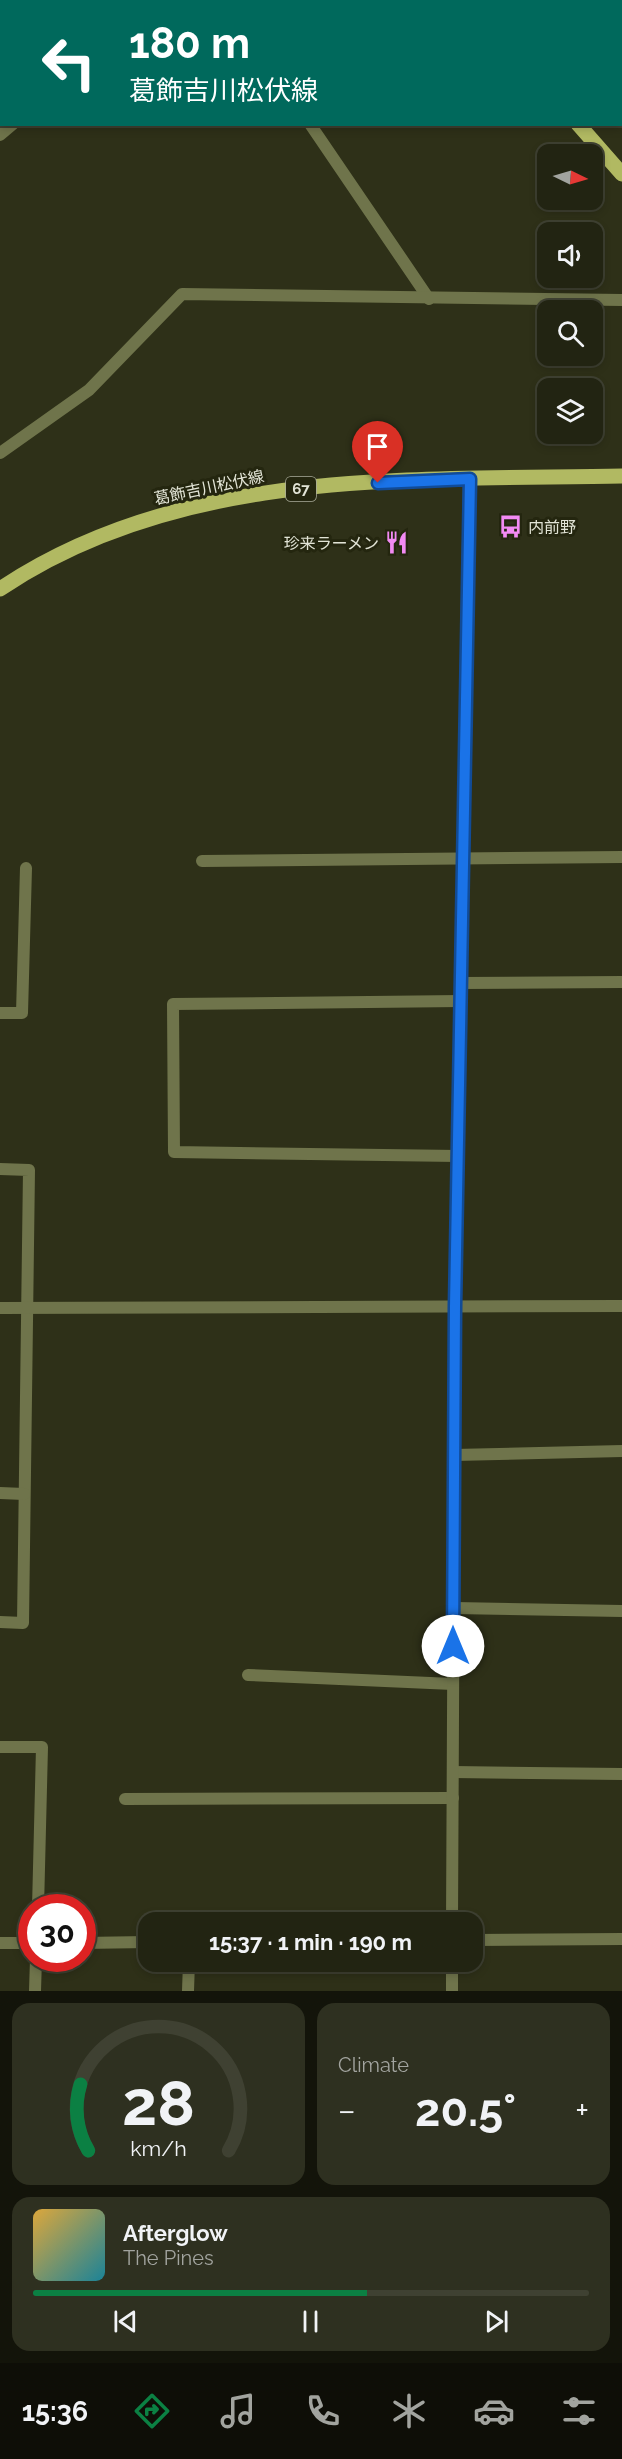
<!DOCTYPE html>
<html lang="en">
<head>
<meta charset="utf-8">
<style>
	body { margin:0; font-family:Raleway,"Noto Sans JP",sans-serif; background:#2e3020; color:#f1f3f6; height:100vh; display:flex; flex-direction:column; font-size:22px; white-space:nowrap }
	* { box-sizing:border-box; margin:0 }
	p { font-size:20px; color:#a2a49f }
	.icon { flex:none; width:33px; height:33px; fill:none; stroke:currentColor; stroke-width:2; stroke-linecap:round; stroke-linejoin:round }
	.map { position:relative; height:1991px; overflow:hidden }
	.sheet { display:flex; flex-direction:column; gap:12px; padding:12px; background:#13140a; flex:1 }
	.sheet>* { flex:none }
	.hud { position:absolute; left:0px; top:0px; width:622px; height:126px; box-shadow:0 3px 9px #0003,0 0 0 2px #3f4132; background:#00695c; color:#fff; overflow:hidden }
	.needle { width:39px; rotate:95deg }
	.controls { position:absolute; left:537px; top:144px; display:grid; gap:12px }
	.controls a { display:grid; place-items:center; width:66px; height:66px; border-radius:12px; background:#222412; box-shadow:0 3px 9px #0003,0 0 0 2px #3f4132; font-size:30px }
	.speed { position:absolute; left:18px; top:1894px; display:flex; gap:12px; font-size:30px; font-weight:700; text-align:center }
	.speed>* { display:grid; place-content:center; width:78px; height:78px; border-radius:50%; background:#222412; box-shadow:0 3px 9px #0003,0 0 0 2px #3f4132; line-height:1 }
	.speed .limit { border:9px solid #d22; background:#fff; color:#111 }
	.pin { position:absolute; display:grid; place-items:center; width:51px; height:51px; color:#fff; margin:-62px -26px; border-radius:50% 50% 50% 0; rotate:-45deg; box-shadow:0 0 6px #0007 }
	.pin .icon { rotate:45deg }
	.me { position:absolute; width:66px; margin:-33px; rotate:0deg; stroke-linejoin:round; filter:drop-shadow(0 0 4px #0008) }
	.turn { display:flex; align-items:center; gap:21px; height:126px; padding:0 30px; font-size:27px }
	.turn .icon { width:78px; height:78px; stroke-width:2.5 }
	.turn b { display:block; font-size:42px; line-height:51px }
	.big { font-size:45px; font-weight:700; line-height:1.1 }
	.sheet .widget { flex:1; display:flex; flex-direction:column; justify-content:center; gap:9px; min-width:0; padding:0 21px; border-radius:18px; background:#2e3020 }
	.sheet .dial { align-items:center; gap:0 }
	.dial svg { height:156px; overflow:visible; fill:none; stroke:#3f4132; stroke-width:7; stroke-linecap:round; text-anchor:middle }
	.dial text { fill:#f1f3f6; stroke:none }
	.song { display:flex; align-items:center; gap:18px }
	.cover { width:72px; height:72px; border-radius:9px; background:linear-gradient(135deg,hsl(40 70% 55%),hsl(190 70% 35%)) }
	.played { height:6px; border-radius:3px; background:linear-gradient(90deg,#0b8043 60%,#3f4132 60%) }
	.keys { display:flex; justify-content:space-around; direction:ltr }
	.heat { display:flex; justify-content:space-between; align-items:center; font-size:33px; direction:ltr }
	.sheet .tiles { flex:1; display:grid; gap:12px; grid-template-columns:1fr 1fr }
	.widget:last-child { grid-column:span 2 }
	.trip { position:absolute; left:138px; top:1912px; width:345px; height:60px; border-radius:18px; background:#222412; box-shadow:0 3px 9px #0003,0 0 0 2px #3f4132; font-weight:700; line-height:60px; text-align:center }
	.tabs { display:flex; height:96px; justify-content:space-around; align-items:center; background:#0e0e07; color:#a2a49f }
	.tabs .icon { width:42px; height:42px }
	.tabs .selected { color:#0b8043 }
	.tabs b { font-size:27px; color:#f1f3f6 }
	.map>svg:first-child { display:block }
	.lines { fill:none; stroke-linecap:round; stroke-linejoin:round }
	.lane { stroke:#6f744b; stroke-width:12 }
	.street { stroke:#6f744b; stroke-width:12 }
	.primary { stroke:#b1b962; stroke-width:15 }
	.route-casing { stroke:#114b97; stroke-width:15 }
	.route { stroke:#1a73e8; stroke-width:10 }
	.labels { text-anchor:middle; stroke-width:6; stroke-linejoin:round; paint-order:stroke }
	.shield { fill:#24260f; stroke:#a9ab9a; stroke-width:1.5 }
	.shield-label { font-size:15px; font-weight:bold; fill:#e2e4d6 }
	.street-label { font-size:16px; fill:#e2e4d6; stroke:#24260f }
	.poi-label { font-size:16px; fill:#e2e4d6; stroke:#24260f; text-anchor:start }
</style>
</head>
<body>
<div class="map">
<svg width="622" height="1991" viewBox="0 0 622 1991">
	<rect width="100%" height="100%" fill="#2e3018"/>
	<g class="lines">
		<g class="lane">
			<path d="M69,0L70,2"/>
			<path d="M225,0L226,2"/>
			<path d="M310,124L429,299"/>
			<path d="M202,861L622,857"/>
			<path d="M0,1013H22L26,868"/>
			<path d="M458,1156L174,1152L173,1004L461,1001"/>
			<path d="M0,1169L29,1170L23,1623L0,1622"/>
			<path d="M454,1455L622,1451"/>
			<path d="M0,1493L24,1494"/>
			<path d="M454,1608L622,1611"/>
			<path d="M248,1675L453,1684"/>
			<path d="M0,1747H42L38,1908"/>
			<path d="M453,1772L622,1774"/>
			<path d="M35,1991L36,1959"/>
			<path d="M188,1991L189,1962"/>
		</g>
		<g class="street">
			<path d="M176,2L178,0"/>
			<path d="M0,135L13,124"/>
			<path d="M0,453L89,390L182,294L622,300"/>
			<path d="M461,983L622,982"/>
			<path d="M0,1308L622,1306"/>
			<path d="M125,1799L453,1798"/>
			<path d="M452,1923L455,1306L469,479"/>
			<path d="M472,1940L622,1939"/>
			<path d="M0,1943H32"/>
			<path d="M82,1943L148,1942"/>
			<path d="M452,1991V1962"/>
		</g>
		<g class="primary">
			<path d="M467,0L468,2"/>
			<path d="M541,0L543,2"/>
			<path d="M621,91L622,92"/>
			<path d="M578,124L622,174"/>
			<path d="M0,589C181,467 412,480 622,476"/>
		</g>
	</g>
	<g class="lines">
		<defs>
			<path id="route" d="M378,483L470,479L455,1306L453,1646"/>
		</defs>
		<use href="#route" class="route-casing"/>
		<use href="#route" class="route"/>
	</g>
	<defs>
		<symbol id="bus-bare" viewBox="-9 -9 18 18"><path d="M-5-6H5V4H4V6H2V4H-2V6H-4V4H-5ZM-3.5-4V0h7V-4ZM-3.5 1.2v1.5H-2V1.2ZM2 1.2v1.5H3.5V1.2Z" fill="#f28af3" stroke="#24260f" stroke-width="2.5" paint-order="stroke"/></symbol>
		<symbol id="restaurant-bare" viewBox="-9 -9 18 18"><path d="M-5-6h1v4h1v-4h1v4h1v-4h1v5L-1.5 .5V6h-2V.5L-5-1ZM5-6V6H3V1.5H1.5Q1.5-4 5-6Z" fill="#f28af3" stroke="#24260f" stroke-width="2.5" paint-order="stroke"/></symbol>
	</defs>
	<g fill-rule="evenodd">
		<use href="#bus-bare" x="494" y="510" width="33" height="33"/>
		<use href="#restaurant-bare" x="380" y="526" width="33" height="33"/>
	</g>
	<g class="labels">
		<rect class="shield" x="286" y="477" width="30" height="24" rx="4.5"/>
		<g class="shield-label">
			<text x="301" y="494">67</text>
		</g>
		<g class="street-label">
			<text transform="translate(209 487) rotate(-12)" y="6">葛飾吉川松伏線</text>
		</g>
		<g class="poi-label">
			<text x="528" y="533">内前野</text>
			<text x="379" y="549" text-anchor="end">珍来ラーメン</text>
		</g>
	</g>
</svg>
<div class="controls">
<a><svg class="needle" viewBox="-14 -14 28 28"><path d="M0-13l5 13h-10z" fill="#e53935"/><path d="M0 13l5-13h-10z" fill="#a2a49f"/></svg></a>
<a><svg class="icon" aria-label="sound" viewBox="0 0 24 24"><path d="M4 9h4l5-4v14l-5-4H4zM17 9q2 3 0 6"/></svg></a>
<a><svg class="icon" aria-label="search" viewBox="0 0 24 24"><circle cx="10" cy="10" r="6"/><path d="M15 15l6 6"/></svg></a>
<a><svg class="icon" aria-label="layers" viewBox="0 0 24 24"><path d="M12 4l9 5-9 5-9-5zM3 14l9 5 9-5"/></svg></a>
</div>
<div class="speed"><div class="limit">30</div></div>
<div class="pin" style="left:378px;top:483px;background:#d93025"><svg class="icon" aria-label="arrive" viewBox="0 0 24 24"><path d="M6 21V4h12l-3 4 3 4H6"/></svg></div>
<svg class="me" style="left:453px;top:1646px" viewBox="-20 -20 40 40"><circle r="19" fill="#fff"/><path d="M0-13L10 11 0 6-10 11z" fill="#1a73e8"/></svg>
<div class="trip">15:37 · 1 min · 190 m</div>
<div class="hud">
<div class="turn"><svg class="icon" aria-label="left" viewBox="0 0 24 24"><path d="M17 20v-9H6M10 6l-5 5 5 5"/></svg><div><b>180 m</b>葛飾吉川松伏線</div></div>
</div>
</div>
<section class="sheet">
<div class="tiles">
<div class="widget dial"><svg viewBox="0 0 100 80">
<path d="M14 69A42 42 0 1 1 86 69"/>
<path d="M14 69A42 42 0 0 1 10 35" stroke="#0b8043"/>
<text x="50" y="56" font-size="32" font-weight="700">28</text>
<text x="50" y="72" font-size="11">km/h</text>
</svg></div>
<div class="widget"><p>Climate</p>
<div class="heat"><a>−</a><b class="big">20.5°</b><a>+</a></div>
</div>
<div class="widget">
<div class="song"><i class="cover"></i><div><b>Afterglow</b><p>The Pines</p></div></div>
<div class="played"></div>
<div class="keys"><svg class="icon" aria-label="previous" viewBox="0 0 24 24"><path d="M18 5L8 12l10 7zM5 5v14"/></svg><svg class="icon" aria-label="pause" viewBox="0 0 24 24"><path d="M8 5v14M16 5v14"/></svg><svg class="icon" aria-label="next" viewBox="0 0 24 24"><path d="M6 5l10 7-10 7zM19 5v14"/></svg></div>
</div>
</div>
</section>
<nav class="tabs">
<b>15:36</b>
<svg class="icon selected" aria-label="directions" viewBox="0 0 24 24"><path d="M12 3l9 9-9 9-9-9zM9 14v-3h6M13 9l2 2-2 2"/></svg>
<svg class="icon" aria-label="music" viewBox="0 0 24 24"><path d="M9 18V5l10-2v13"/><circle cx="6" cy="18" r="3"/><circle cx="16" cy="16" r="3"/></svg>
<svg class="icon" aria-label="phone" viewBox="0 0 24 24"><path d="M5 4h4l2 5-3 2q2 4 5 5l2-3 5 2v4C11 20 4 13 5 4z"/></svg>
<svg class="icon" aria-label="climate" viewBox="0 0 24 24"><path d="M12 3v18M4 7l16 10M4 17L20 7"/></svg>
<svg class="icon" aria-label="car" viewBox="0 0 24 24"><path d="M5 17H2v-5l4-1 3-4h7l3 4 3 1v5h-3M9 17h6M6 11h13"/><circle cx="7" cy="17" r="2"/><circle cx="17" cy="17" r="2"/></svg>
<svg class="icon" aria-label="filters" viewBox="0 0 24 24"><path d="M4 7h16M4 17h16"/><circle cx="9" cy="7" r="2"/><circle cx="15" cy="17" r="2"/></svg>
</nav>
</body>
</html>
